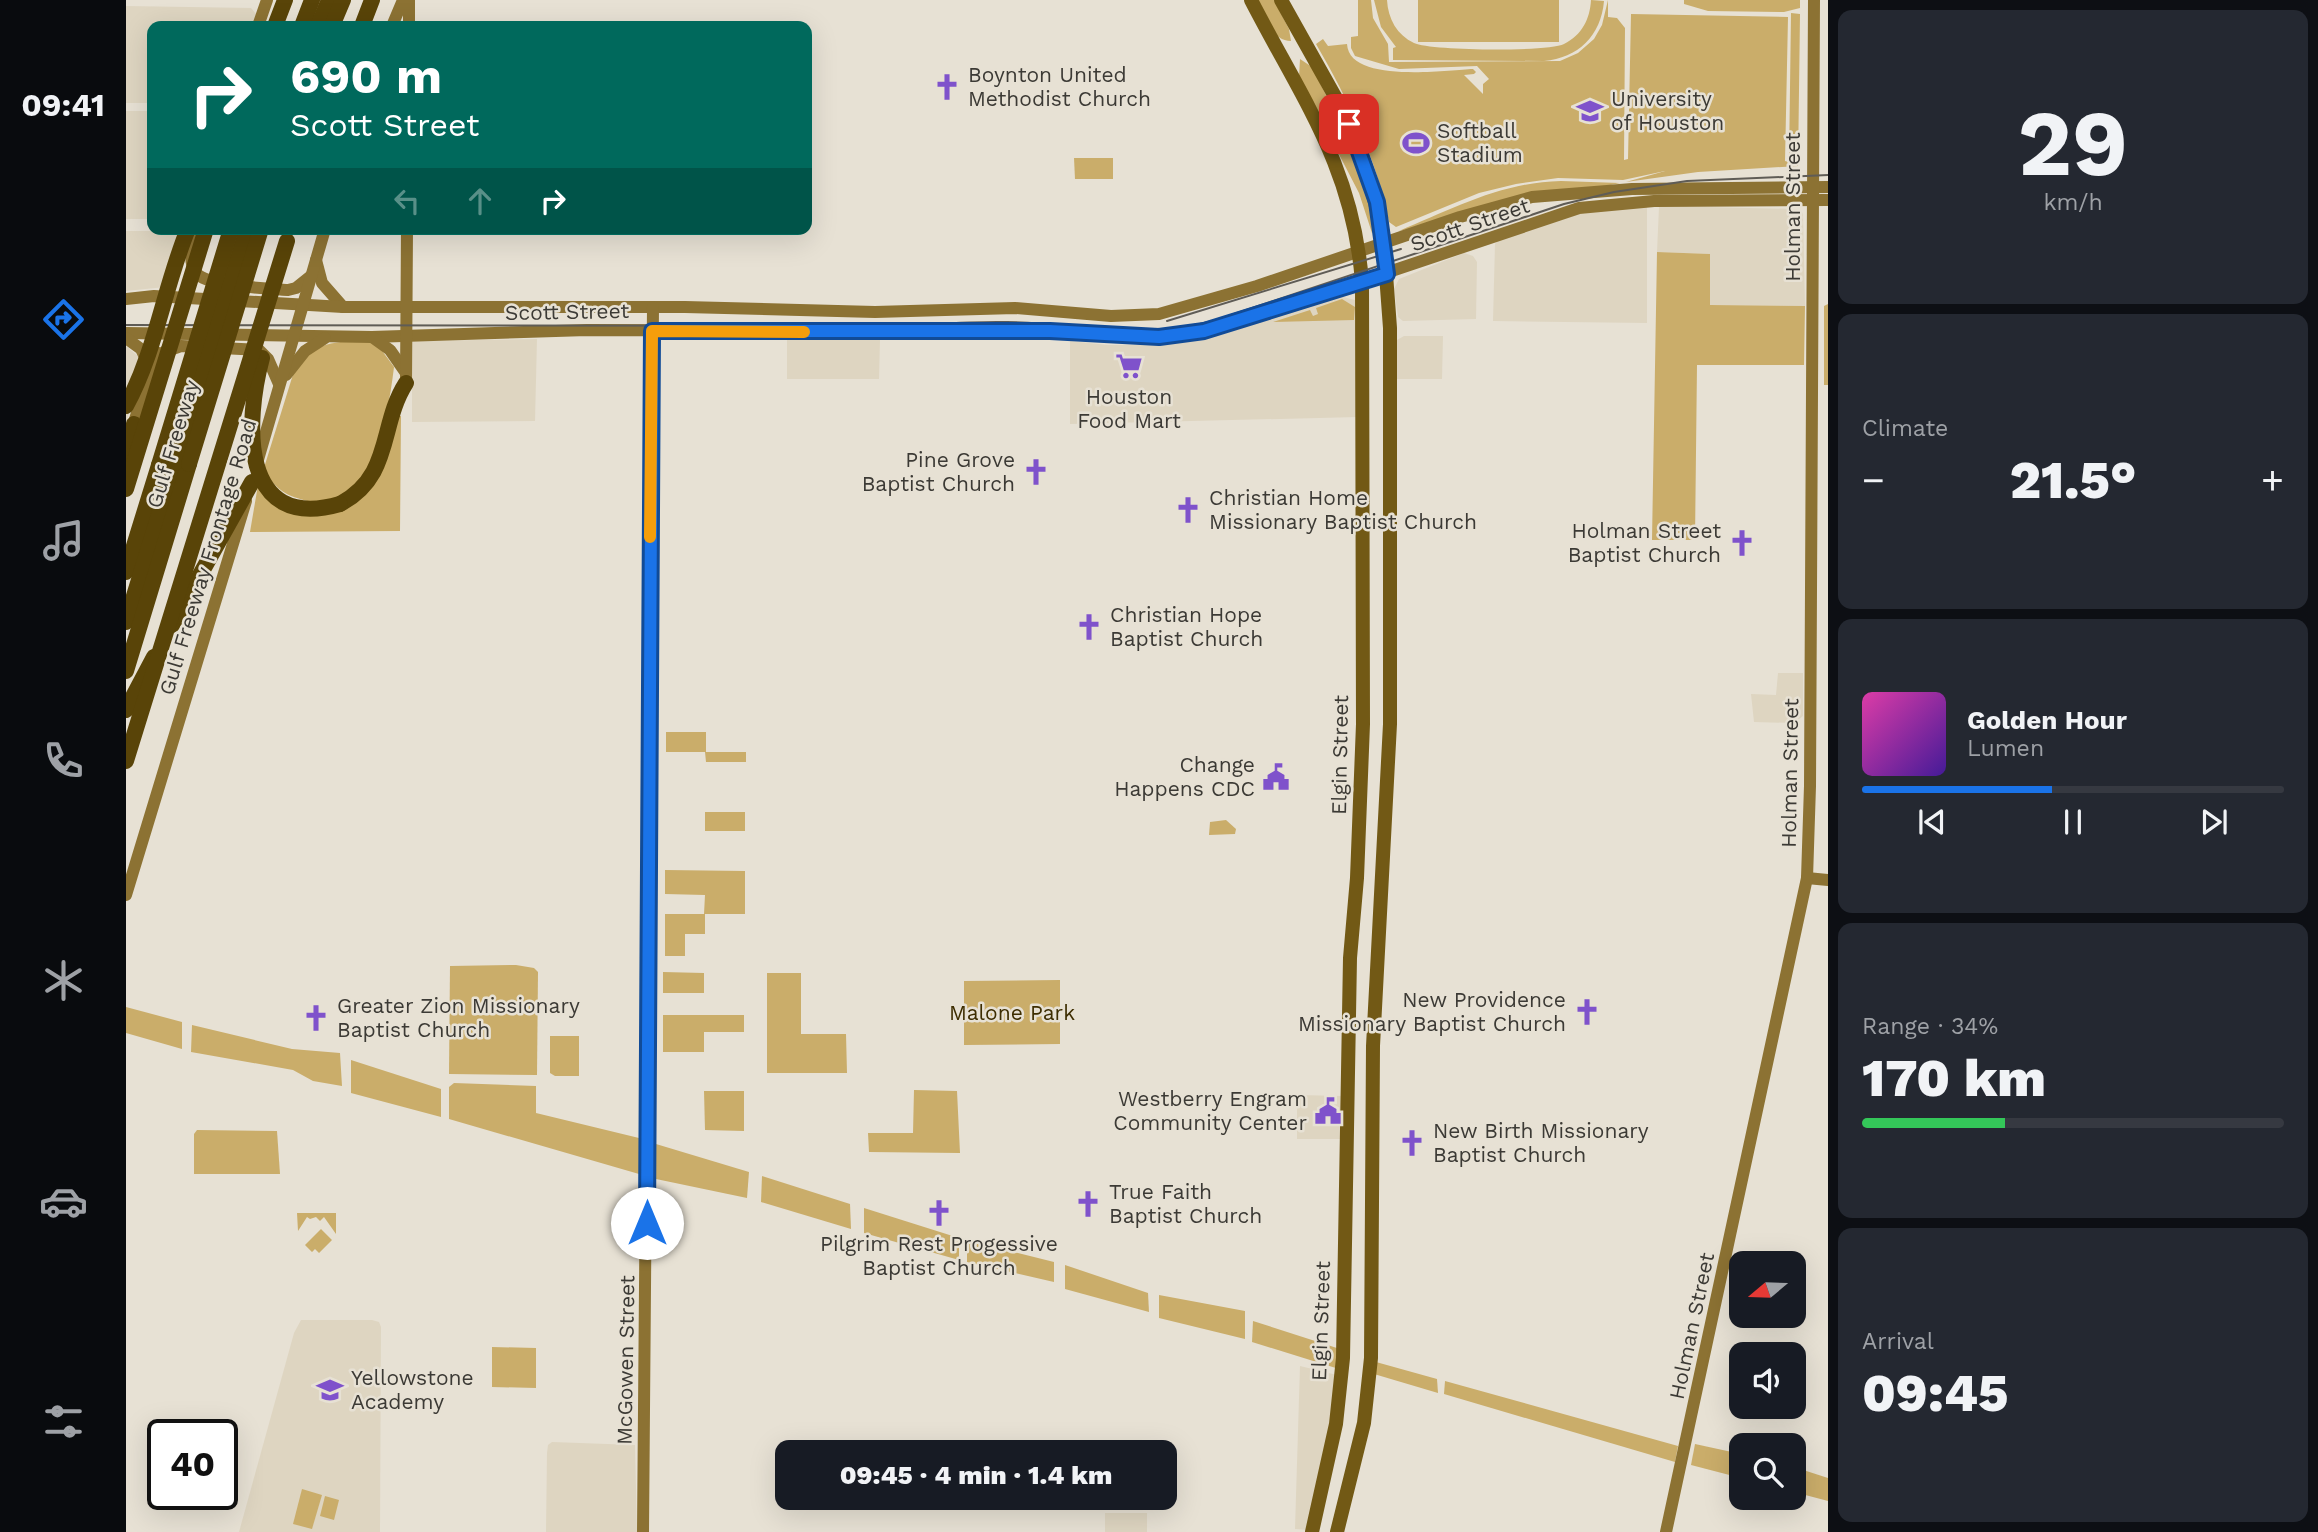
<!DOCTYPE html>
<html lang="en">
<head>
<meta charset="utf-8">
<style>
	body { margin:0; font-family:"Work Sans",sans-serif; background:#242831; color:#f1f3f6; height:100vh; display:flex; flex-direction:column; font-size:26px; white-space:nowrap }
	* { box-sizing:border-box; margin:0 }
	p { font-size:23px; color:#9ea1a6 }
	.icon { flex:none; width:38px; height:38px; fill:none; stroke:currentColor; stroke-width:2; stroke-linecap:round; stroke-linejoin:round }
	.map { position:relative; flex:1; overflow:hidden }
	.panel { display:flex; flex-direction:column; gap:10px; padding:10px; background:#0d0f14; width:490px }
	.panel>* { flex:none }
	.banner { position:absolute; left:21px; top:21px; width:665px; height:214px; border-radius:14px; box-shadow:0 7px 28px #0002; background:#00695c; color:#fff; overflow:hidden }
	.needle { width:46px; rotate:251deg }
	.controls { position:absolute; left:1603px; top:1251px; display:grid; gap:14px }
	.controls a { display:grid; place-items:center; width:77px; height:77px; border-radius:14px; background:#171b24; box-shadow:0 7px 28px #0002; font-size:35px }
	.speed { position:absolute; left:21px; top:1419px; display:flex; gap:14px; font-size:35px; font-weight:700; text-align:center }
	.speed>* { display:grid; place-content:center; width:91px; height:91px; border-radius:50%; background:#171b24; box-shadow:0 7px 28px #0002; line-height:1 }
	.speed .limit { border:4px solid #111; border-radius:10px; background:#fff; color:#111 }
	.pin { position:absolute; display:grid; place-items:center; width:60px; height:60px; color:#fff; margin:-30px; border-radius:14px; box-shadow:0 4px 10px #0006 }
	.me { position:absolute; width:77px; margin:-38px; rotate:0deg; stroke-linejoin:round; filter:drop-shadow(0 0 5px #0008) }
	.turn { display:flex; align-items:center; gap:24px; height:147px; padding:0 28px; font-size:32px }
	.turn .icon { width:91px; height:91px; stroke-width:2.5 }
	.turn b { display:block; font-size:49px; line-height:60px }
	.lanes { display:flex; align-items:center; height:66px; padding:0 28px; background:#0003; justify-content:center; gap:35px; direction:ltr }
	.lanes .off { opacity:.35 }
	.big { font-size:52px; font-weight:800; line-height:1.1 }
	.panel .widget { flex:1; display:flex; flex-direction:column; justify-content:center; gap:10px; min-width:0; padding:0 24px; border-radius:14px; background:#242831 }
	.panel .dial { align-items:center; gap:0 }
	.dial b { font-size:91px; line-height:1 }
	.song { display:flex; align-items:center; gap:21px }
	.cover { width:84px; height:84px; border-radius:10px; background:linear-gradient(135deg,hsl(320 70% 55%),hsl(260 70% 35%)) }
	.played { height:7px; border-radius:4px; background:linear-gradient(90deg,#1a73e8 45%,#363941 45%) }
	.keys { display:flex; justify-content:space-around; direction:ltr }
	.heat { display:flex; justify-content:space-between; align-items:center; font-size:38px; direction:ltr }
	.charge { height:10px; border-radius:5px; background:linear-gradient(90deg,#34c759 34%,#363941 0) }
	.trip { position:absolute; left:649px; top:1440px; width:402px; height:70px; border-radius:14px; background:#171b24; box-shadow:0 7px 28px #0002; font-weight:800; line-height:70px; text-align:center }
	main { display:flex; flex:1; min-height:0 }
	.tabs { display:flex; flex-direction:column; width:126px; justify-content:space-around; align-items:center; background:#090b0e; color:#9ea1a6 }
	.tabs .icon { width:49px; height:49px }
	.tabs .current { color:#1a73e8 }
	.tabs b { font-size:32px; color:#f1f3f6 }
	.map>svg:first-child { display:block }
	.built { fill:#ded5c1 }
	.green { fill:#caad6a }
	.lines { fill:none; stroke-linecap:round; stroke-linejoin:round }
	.secondary { stroke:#8c7233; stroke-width:12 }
	.primary { stroke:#725915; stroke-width:14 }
	.highway { stroke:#594408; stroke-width:16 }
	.tram { stroke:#5f5c56; stroke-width:2 }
	.highway-bridge { stroke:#594408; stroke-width:16 }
	.route-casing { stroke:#114b97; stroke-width:18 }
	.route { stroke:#1a73e8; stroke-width:12 }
	.slow { stroke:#f59e0b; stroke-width:12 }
	.labels { text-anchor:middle; stroke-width:5; stroke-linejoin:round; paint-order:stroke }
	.poi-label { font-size:21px; fill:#3c3a35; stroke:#e7e1d4; text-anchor:start }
	.street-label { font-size:21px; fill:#3c3a35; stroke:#e7e1d4 }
	.park-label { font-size:21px; fill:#3d2d00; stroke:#e7e1d4 }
</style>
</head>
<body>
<main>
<nav class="tabs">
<b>09:41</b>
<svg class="icon current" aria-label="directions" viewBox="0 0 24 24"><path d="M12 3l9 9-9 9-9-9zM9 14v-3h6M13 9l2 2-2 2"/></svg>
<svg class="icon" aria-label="music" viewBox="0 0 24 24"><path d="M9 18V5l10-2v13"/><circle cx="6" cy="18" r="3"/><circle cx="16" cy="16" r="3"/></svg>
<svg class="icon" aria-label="phone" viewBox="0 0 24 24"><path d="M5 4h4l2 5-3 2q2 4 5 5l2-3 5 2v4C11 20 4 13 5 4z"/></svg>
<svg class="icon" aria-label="climate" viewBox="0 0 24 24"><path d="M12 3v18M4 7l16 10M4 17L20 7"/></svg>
<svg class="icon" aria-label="car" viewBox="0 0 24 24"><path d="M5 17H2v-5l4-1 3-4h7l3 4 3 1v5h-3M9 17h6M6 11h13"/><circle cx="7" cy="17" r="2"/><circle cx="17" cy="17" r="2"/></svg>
<svg class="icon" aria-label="filters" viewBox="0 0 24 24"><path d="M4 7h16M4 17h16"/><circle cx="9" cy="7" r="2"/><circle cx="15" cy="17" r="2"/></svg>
</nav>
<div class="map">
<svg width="1702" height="1532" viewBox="0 0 1702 1532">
	<rect width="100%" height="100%" fill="#e7e1d4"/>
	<g class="built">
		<path d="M0,6L125,8L130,14L127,26H26V103H0Z"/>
		<rect x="0" y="111" width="26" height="108"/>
		<path d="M1537,206L1670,209L1677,213L1679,306L1584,305V254L1531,252L1533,207Z"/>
		<path d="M1521,207V323L1367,321L1369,244L1372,240L1455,212Z"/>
		<path d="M0,231H49L53,236L39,287L0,291Z"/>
		<path d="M1338,253L1347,256L1351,262L1350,319L1277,321L1272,317L1268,289L1273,279Z"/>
		<path d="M1213,296L1229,300L1232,417L944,424V341L982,345H1038L1094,335Z"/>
		<path d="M1278,336H1317L1316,379H1268L1271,340Z"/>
		<path d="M411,339L409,421L286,422V341Z"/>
		<path d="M661,339L754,340L753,379H661Z"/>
		<path d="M0,346L14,358L0,426Z"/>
		<path d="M1652,673H1677V716L1668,723L1628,722L1625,694L1650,695Z"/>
		<path d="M1171,1095L1216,1096V1139H1171Z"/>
		<path d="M175,1320H246L253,1322L255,1327L254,1532H113L168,1333Z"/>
		<path d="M1174,1366L1211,1375L1207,1419L1183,1530L1169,1529Z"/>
		<path d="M426,1442L509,1445L511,1532H420L421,1453L422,1445Z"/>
		<rect x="979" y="1513" width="42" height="19"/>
	</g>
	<g class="green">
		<path d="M1128,0H1148L1163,29L1165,41C1146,41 1137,15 1128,0Z"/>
		<path d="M1232,0H1245L1247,18L1262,44L1263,62L1434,61L1452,53L1468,39L1476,25L1482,0V17L1491,18L1499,28L1498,160L1502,159L1505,14L1662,17L1659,161L1663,162L1665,13L1674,14L1672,166L1572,172L1500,182L1539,171L1497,180L1432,178L1390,184L1353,193L1270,227L1263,222C1250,157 1223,101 1190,44L1197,39L1202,46L1221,44C1223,84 1321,70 1347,69L1350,72L1348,74L1338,75L1357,94V84L1363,79L1351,66L1273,69L1229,56L1225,48V37L1232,36Z"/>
		<path d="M1248,0H1261C1262,19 1271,35 1288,43C1305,51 1422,52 1438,44C1456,35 1464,19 1465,0L1478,1C1475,36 1452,58 1418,61L1267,60V48L1270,47L1255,27Z"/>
		<rect x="1292" y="0" width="141" height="42"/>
		<path d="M1558,0H1674V8L1658,12L1582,11L1558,4Z"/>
		<path d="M1174,59L1186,67L1231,157L1250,231L1246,233L1233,193L1173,77Z"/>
		<path d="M948,158H987V179H949Z"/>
		<path d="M1435,181L1494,183L1273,231C1326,209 1376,182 1435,181Z"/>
		<path d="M1531,252L1584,254V305L1679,306L1678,365H1571L1569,540H1526Z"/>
		<path d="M1216,299L1229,307L1228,320L1147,322L1184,310L1187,316L1192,314L1190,308Z"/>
		<path d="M1702,304V385H1698V306Z"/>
		<path d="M240,341L251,344L268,367C263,408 247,519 185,502C158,495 154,492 137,471L169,368C186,342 212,341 240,341Z"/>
		<path d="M271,416H275L274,531L124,532L132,485C166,509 178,524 221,508Z"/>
		<path d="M540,732H580V752H620V762H580L579,752H540Z"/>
		<rect x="579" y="812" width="40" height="19"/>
		<path d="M1100,820L1110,829L1109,834L1083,835L1084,822Z"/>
		<path d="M539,870L619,871V914H579V934H559V956H539V914H578L579,895L539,894Z"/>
		<path d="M390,965L408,968L412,972L411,1075L323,1074L324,966Z"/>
		<path d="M537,972L578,973V993H537Z"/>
		<path d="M641,973H675V1034H720L721,1073H641Z"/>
		<path d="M934,980V1044L838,1045V981Z"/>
		<path d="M0,1007L56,1022V1049L0,1033Z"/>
		<path d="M537,1015H618V1032H578V1052H537Z"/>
		<path d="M66,1025L166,1049L214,1053L216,1086L187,1081L167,1070L65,1052Z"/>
		<path d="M424,1036H453V1076H429L424,1073Z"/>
		<path d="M225,1060L315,1089V1117L225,1093Z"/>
		<path d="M328,1083L410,1086V1113L513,1138V1174L323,1119V1087Z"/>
		<path d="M788,1090L831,1091L834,1153L743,1152L742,1133H787Z"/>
		<path d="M578,1091H618V1131L579,1130Z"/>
		<path d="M71,1130L151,1131L154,1174H68V1134Z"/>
		<path d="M530,1144L623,1172L621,1198L530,1179Z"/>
		<path d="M636,1176L724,1204L725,1229L635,1202Z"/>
		<path d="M738,1208L833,1238V1260L738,1233Z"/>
		<path d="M171,1213H210V1234L198,1217L194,1221L190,1217L184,1219L181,1217L172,1231Z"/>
		<path d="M195,1229L206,1240L193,1253L189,1249L186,1252L179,1245Z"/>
		<path d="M841,1240L928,1262V1282L841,1262Z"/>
		<path d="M939,1265L1022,1293L1023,1312L939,1289Z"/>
		<path d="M1033,1295L1119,1311V1339L1033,1318Z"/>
		<path d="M1127,1321L1214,1349L1213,1369L1126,1342Z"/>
		<path d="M366,1347L410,1348V1388L366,1387Z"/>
		<path d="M1250,1362L1311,1379L1312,1393L1248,1374Z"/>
		<path d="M1319,1381L1552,1446L1549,1462L1318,1394Z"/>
		<path d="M1569,1444L1615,1454V1478L1565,1465Z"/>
		<path d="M1668,1467L1702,1478V1501L1668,1492Z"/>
		<path d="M176,1489L196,1495L186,1529L167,1524Z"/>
		<path d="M199,1496L213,1500L208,1520L194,1516Z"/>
	</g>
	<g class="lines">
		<g class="secondary">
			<path d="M132,26L141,0"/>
			<path d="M266,26L277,0"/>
			<path d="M283,26V0"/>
			<path d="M69,229C67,242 61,261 70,273C82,287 142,288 162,290L170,288L185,276"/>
			<path d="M190,260L196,283L217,307"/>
			<path d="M0,299L28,296L217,307H559L749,312L889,308L985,316L1033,314L1131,286L1334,217L1406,197L1506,189L1702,187"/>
			<path d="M0,333L246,337L461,330L924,331L1033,337L1078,331L1123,319L1453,208L1528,201L1702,200"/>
			<path d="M246,337L264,350L280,373"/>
			<path d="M0,338L15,349L22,363"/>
			<path d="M38,352L55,346L133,350L142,359L153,384"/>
			<path d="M160,375L179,351L199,338"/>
			<path d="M280,383L281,229"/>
			<path d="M5,432L30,352"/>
			<path d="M131,463L199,229"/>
			<path d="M1681,878L1702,880"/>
			<path d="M0,895L120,501"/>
			<path d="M517,1532L527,307"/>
			<path d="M1540,1532L1681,878L1684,786L1688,0"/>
		</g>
		<g class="primary">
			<path d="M1125,0C1176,99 1227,166 1236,282L1237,724L1231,878L1224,958L1217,1358L1210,1424L1186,1532"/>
			<path d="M1155,0L1216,109L1240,167L1257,234L1264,328V724L1247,1046L1245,1358L1238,1423L1211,1532"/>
		</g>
		<g class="highway">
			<path d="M149,26L159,0"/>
			<path d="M176,26L186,0"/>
			<path d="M192,26L203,0"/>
			<path d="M206,26L217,0"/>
			<path d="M236,26L246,0"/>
			<path d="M0,468L8,424"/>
			<path d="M214,504C267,476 253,425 280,383"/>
			<path d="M0,572L33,465"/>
			<path d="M0,622L49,463"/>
			<path d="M46,625L126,482"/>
			<path d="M0,671L63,464"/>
			<path d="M0,710L28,657"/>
		</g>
		<g class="tram">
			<path d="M1041,321L1275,249"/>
			<path d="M0,325L762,326C802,325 841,321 881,322C955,323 1016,341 1090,320L1438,204L1488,192L1561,181L1702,175"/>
		</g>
		<g class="highway-bridge">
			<path d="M136,358C119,421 113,533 214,504"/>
			<path d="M0,406C30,351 38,287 62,229"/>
			<path d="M49,463L121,229"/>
			<path d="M63,464L135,229"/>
			<path d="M33,465L105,229"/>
			<path d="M0,489L80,229"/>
			<path d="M0,761L161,241"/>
		</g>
	</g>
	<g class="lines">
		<defs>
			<path id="route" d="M521,1223L526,331H924L1033,337L1078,331L1261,274L1251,202L1223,124"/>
		</defs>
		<use href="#route" class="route-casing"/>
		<use href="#route" class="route"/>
		<path class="slow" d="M524,537L526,331L678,332"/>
	</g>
	<defs>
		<symbol id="church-bare" viewBox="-9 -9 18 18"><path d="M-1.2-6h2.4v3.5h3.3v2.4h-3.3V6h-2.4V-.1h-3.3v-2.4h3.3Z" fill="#7f52cb" stroke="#e7e1d4" stroke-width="2.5" paint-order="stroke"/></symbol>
		<symbol id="university-bare" viewBox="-9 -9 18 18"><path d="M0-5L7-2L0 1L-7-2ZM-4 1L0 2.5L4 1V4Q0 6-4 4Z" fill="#7f52cb" stroke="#e7e1d4" stroke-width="2.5" paint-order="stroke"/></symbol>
		<symbol id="stadium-bare" viewBox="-9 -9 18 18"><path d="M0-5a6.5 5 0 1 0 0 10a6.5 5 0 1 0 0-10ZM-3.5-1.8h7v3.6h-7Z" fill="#7f52cb" stroke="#e7e1d4" stroke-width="2.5" paint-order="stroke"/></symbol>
		<symbol id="supermarket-bare" viewBox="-9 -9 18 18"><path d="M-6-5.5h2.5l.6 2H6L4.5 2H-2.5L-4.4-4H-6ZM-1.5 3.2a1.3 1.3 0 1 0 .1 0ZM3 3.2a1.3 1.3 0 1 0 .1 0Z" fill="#7f52cb" stroke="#e7e1d4" stroke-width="2.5" paint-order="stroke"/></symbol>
		<symbol id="civic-bare" viewBox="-9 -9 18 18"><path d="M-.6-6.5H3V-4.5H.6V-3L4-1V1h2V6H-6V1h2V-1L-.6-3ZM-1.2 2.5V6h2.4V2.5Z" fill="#7f52cb" stroke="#e7e1d4" stroke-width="2.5" paint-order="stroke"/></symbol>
		<symbol id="school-bare" viewBox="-9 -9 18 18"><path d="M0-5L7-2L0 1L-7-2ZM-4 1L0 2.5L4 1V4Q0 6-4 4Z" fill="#7f52cb" stroke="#e7e1d4" stroke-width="2.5" paint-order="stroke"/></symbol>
	</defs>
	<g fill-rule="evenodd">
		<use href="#church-bare" x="802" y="68" width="38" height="38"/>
		<use href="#university-bare" x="1445" y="92" width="38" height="38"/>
		<use href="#stadium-bare" x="1271" y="124" width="38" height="38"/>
		<use href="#supermarket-bare" x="984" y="347" width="38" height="38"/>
		<use href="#church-bare" x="891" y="453" width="38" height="38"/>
		<use href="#church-bare" x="1043" y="491" width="38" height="38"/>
		<use href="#church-bare" x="1597" y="524" width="38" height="38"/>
		<use href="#church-bare" x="944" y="608" width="38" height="38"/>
		<use href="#civic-bare" x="1131" y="758" width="38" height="38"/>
		<use href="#church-bare" x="1442" y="993" width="38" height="38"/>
		<use href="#church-bare" x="171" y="999" width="38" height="38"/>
		<use href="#civic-bare" x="1183" y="1092" width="38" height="38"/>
		<use href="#church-bare" x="1267" y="1124" width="38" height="38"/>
		<use href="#church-bare" x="943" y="1185" width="38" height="38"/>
		<use href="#church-bare" x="794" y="1194" width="38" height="38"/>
		<use href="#school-bare" x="185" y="1371" width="38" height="38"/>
	</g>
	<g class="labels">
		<g class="poi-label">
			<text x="842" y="82">Boynton United<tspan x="842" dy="24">Methodist Church</tspan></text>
			<text x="1485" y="106">University<tspan x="1485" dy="24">of Houston</tspan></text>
			<text x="1311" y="138">Softball<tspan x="1311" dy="24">Stadium</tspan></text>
			<text x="1003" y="404" text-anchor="middle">Houston<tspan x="1003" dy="24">Food Mart</tspan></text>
			<text x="889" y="467" text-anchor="end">Pine Grove<tspan x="889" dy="24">Baptist Church</tspan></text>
			<text x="1083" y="505">Christian Home<tspan x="1083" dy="24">Missionary Baptist Church</tspan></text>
			<text x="1595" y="538" text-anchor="end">Holman Street<tspan x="1595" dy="24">Baptist Church</tspan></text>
			<text x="984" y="622">Christian Hope<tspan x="984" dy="24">Baptist Church</tspan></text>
			<text x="1129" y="772" text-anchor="end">Change<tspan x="1129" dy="24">Happens CDC</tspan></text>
			<text x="1440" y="1007" text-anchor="end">New Providence<tspan x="1440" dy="24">Missionary Baptist Church</tspan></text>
			<text x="211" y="1013">Greater Zion Missionary<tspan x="211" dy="24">Baptist Church</tspan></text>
			<text x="1181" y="1106" text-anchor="end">Westberry Engram<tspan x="1181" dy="24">Community Center</tspan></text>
			<text x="1307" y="1138">New Birth Missionary<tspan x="1307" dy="24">Baptist Church</tspan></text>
			<text x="983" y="1199">True Faith<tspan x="983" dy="24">Baptist Church</tspan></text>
			<text x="813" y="1251" text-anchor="middle">Pilgrim Rest Progessive<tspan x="813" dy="24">Baptist Church</tspan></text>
			<text x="225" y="1385">Yellowstone<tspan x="225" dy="24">Academy</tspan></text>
		</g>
		<g class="street-label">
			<text transform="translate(1667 207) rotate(-90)" y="7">Holman Street</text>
			<text transform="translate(1344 225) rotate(-19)" y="7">Scott Street</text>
			<text transform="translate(441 312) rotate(-1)" y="7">Scott Street</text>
			<text transform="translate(47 444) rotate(-73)" y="7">Gulf Freeway</text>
			<text transform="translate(82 557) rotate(-73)" y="7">Gulf Freeway Frontage Road</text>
			<text transform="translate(1214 755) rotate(-89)" y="7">Elgin Street</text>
			<text transform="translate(1664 773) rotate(-89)" y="7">Holman Street</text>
			<text transform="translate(1195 1321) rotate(-88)" y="7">Elgin Street</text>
			<text transform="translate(1566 1326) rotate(-78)" y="7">Holman Street</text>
			<text transform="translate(500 1360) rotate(-89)" y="7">McGowen Street</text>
		</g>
		<g class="park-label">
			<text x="886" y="1020">Malone Park</text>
		</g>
	</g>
</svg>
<div class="controls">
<a><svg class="needle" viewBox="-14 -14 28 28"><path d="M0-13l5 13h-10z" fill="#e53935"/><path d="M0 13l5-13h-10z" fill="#9ea1a6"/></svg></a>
<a><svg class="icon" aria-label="sound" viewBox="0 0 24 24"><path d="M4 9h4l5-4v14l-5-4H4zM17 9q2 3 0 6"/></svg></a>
<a><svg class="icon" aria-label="search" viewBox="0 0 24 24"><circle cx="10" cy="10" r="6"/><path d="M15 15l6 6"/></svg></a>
</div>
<div class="speed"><div class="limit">40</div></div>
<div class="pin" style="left:1223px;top:124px;background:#d93025"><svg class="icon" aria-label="arrive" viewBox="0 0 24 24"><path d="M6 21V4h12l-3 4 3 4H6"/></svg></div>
<svg class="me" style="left:521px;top:1223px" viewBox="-20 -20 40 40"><circle r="19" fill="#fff"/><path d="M0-13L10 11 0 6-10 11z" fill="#1a73e8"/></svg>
<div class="trip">09:45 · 4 min · 1.4 km</div>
<div class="banner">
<div class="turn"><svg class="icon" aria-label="right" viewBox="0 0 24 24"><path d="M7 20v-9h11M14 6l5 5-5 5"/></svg><div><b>690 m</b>Scott Street</div></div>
<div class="lanes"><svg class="icon off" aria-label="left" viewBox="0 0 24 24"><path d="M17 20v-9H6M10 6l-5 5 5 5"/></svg><svg class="icon off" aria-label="ahead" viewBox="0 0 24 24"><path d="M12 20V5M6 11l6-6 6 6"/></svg><svg class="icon" aria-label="right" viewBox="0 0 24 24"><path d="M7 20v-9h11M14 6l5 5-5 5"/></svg></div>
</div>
</div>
<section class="panel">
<div class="widget dial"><b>29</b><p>km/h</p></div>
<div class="widget"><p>Climate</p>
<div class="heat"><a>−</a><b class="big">21.5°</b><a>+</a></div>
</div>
<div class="widget">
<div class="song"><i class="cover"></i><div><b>Golden Hour</b><p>Lumen</p></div></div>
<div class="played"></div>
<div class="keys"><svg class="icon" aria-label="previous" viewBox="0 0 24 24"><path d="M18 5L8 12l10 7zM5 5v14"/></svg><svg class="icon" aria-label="pause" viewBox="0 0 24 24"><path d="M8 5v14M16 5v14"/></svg><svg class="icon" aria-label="next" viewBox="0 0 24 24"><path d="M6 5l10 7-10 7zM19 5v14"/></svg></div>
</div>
<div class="widget"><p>Range · 34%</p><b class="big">170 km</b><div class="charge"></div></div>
<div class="widget"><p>Arrival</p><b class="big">09:45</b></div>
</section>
</main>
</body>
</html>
